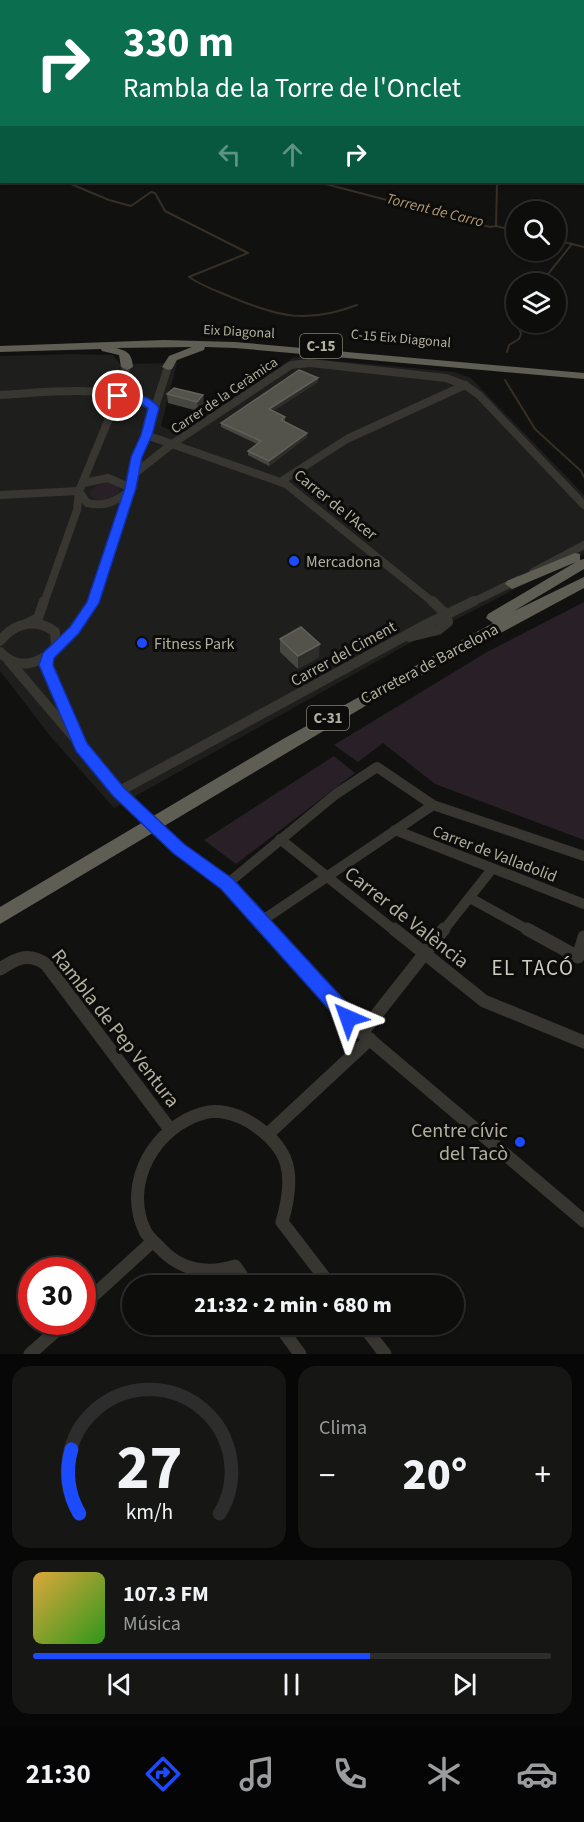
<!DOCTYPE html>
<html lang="es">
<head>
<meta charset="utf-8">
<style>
	body { margin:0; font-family:"Source Sans 3",sans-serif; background:#161615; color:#f1f3f6; height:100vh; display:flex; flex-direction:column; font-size:22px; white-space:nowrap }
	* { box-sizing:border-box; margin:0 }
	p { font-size:20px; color:#9a9c9d }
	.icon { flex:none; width:33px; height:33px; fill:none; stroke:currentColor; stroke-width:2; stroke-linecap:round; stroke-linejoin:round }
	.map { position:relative; height:1354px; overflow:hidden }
	.panel { display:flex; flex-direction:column; gap:12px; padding:12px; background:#070707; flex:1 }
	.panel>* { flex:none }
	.guide { position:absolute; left:0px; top:0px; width:585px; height:183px; box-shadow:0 2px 4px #0004,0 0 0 2px #2d2d2d; background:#0b6e4f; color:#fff; overflow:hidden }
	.buttons { position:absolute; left:506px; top:201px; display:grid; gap:12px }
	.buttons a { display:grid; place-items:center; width:60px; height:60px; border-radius:50%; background:#0d0d0c; box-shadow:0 2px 4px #0004,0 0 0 2px #2d2d2d; font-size:30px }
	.speed { position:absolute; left:18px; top:1257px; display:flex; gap:12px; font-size:30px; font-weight:700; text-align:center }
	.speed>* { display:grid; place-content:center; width:78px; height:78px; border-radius:50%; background:#0d0d0c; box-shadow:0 2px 4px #0004,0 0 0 2px #2d2d2d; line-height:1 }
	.speed .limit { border:9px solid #d22; background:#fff; color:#111 }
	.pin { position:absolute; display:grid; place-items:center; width:51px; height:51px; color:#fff; margin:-26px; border:3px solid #fff; border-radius:50%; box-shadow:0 2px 6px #0007 }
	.me { position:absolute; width:66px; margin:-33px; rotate:317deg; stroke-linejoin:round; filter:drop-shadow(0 0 4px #0008) }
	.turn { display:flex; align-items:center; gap:21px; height:126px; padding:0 24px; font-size:27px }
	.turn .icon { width:78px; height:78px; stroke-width:2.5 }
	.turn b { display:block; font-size:42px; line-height:51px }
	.lanes { display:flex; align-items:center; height:57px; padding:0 24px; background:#0003; justify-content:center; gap:30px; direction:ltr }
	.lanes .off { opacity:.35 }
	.big { font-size:45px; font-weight:800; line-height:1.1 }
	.panel .card { flex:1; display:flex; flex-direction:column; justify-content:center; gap:9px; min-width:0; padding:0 21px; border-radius:18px; background:#161615 }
	.panel .dial { align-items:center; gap:0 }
	.dial svg { height:156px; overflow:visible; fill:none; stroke:#2d2d2d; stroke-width:7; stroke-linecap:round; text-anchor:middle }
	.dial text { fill:#f1f3f6; stroke:none }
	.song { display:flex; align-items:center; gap:18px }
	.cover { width:72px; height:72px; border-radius:9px; background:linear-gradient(135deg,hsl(40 70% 55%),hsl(110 70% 35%)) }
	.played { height:6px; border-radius:3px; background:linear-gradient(90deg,#1c4afd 65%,#2d2d2d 65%) }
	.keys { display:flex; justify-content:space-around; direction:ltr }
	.heat { display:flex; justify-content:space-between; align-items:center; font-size:33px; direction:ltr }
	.panel .tiles { flex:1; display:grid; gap:12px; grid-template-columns:1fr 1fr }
	.card:last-child { grid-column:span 2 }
	.trip { position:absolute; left:122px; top:1275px; width:342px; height:60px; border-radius:30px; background:#0d0d0c; box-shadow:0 2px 4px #0004,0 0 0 2px #2d2d2d; font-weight:800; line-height:60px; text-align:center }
	.tab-bar { display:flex; height:96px; justify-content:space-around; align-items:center; background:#050505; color:#9a9c9d }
	.tab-bar .icon { width:42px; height:42px }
	.tab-bar .on { color:#1c4afd }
	.tab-bar b { font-size:27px; color:#f1f3f6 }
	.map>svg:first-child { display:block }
	.built { fill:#1e1e1c }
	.green { fill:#292027 }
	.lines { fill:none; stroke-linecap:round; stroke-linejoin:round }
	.stream { stroke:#352f26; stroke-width:2 }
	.canal { fill:#352f26; fill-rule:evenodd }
	.minor-far3 { stroke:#373631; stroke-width:4.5 }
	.minor-far2 { stroke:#373631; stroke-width:8 }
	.minor-far1 { stroke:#373631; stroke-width:10 }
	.minor { stroke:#373631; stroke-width:13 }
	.trunk { fill:#5f5e54; fill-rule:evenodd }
	.minor-bridge { stroke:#373631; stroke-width:10 }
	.wall { fill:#474741 }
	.shaded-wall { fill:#2d2d29 }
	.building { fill:#53524b; stroke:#626159; stroke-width:1.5 }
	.route { fill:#1c4afd; stroke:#1230a4; stroke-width:1.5 }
	.poi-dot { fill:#1c4afd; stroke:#0c0c0b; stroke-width:2 }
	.labels { text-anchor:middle; stroke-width:6; stroke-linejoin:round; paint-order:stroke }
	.far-street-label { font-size:14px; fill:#b3b0a0; stroke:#0c0c0b }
	.far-water-label { font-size:15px; font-style:italic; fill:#b29974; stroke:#0c0c0b }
	.shield { fill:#0c0c0b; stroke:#817f73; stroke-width:1.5 }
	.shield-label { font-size:15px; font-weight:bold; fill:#b3b0a0 }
	.street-label { font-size:16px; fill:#b3b0a0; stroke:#0c0c0b }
	.poi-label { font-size:16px; fill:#b3b0a0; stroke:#0c0c0b; text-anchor:start }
	.near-street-label { font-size:20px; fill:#b3b0a0; stroke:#0c0c0b }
	.near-poi-label { font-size:20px; fill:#b3b0a0; stroke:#0c0c0b; text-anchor:end }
	.near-neighbourhood-label { font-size:21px; letter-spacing:1.5px; fill:#cfcdc1; stroke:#0c0c0b }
</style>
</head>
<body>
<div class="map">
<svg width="584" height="1354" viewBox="0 0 584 1354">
	<rect width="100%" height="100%" fill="#111110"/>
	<path class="built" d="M73,354L113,355L120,364L177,363L161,426L178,434L294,357L454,372L471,378L584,495V554L408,644L114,808L51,737L0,671V356Z"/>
	<g class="green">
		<path d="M106,482L118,486L120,494C111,501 96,505 90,494L91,489Z"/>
		<path d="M584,602V840L435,784L383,743L358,762L334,745L487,652Z"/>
		<path d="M334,756L355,773L236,864L204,840Z"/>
	</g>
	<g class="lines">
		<g class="stream">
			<path d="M66,182L109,200L131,206L151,192L155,193L165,211L248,253L189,277C202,286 217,291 231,297C279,317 307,324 357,305"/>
			<path d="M318,182L490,227L496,226L516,231"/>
			<path d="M496,226L497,182"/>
			<path d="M572,244L584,247"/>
			<path d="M540,284L572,244L555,240"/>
			<path d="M516,308L514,311L516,320"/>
			<path d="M507,352L509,345L519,339L521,334L517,322"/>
			<path d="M505,380L535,429L581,471L584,477"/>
		</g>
		<g class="canal">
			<rect x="116" y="0" width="4" height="2"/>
			<rect x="0" y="108" width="2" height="4"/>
		</g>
		<g class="minor-far3">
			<path d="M0,52L2,50"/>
			<path d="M0,65L2,67"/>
		</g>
		<g class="minor-far2">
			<path d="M0,395C43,393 117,382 153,408"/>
			<path d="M146,435L286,484L434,603"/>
			<path d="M134,474L172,444L291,365L310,363L446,378L465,385L479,395L584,505"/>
			<path d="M280,482L347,439L465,385"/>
			<path d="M83,483L108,478L131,488"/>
			<path d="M79,491L87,503C104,507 116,502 129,491"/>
			<path d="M0,495L79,491"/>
			<path d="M533,572L584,545"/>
			<path d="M44,603L77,510L79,491L112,411L113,395L127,367"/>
			<path d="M93,603L131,488L136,457L146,435L168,367"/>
			<path d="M471,603L518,580"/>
		</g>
		<g class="minor-far1">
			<path d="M432,601L446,614"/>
			<path d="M28,623L38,618L44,601"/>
			<path d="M409,637L438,630L448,622L446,614"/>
			<path d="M0,641C14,623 36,617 55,632L56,646"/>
			<path d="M0,652C33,689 79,629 94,601"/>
			<path d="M47,657L53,687L77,739"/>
			<path d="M9,661L130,803"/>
			<path d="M118,792L427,624L474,601"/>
			<path d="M395,830L584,904"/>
			<path d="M280,839L395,931"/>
			<path d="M179,848L227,884L269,931"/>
			<path d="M227,884L336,794L377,767L433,805L584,856"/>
			<path d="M470,898L530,931"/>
			<path d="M260,922L433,805"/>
			<path d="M443,931L492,869"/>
		</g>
		<g class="minor">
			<path d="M268,929L362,1033L584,1221"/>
			<path d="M394,929L484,1001L584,1042"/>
			<path d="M527,929L578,957L584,937"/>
			<path d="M0,969C17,958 28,952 46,964L169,1128"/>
			<path d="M362,1033L444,929"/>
			<path d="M268,1134L370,1039"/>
			<path d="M249,1286L235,1266C207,1275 180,1270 160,1248C155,1243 148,1237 145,1231C122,1183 155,1126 204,1113C218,1109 236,1114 248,1121C291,1147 296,1174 282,1222L331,1286"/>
			<path d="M82,1306L152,1242"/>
			<path d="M278,1324L300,1354"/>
			<path d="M362,1324L385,1354"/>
			<path d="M30,1354L66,1322"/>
		</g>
		<g class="trunk">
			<path d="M164,340L235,342L584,373V379L235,348L205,347L204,350L177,360L172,369L168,370L162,367L169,356L192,347L116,348C128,351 132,354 133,367L127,370L121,367L119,355L102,351L101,349L0,352V346Z"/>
			<path d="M575,553L580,554V560L584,559V569L514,611L584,577V588L367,705L0,924V907L283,739L493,623L486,618L488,614L576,562L512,589L505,584L507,581Z"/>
		</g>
		<path class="minor-bridge" d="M130,803L179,848"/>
	</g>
	<g class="wall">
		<path d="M318,378V382L273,411L285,417V422L307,433V437L269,466L248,455V451L257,444L221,427V423Z"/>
		<path d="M167,394L203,395L204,404L198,411L168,403Z"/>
		<path d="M280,639L319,657L298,669L280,652Z"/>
	</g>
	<g class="shaded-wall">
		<path d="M318,378V382L269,414V409Z"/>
		<path d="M203,395L204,404L198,411L197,402Z"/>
		<path d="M307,433V437L269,466V461Z"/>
		<path d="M320,644L319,657L298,669V656Z"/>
	</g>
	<g class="building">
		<path d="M299,370L318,378L269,409L285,417L281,420L307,433L269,461L248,451L261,441L221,423Z"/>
		<path d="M174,388L203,395L197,402L167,394Z"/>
		<path d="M301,627L320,644L298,656L280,639Z"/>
	</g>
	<path class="route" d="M118,393C134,394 149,394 159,408L152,435L142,457L136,488L99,603L79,633L54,658L53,665L87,743L124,788L184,844L233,879L355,1012L357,1018L355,1024L348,1026L342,1024L221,889L173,853L113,796L76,751L39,665L43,653L70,627L87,602L125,488L131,457L141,435L148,408L135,400L114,398L113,396Z"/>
	<g class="poi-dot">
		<circle cx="294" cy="561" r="6"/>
		<circle cx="142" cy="643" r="6"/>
		<circle cx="520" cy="1142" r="6"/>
	</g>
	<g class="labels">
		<g class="far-street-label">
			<text transform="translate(239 331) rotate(3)" y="5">Eix Diagonal</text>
			<text transform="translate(401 338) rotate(5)" y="5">C-15 Eix Diagonal</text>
			<text transform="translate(224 395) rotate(-34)" y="5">Carrer de la Ceràmica</text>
		</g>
		<g class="far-water-label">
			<text transform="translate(435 210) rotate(14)" y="5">Torrent de Carro</text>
		</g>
		<g class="shield">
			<rect x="300" y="334" width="42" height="24" rx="4.5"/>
			<rect x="307" y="706" width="42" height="24" rx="4.5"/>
		</g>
		<g class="shield-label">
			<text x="321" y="351">C-15</text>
			<text x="328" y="723">C-31</text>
		</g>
		<g class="street-label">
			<text transform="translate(336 504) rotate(39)" y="6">Carrer de l'Acer</text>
			<text transform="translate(343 653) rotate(-29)" y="6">Carrer del Ciment</text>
			<text transform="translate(429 663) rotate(-28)" y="6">Carretera de Barcelona</text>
			<text transform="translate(495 853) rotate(21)" y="6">Carrer de Valladolid</text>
		</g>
		<g class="poi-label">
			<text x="306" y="567">Mercadona</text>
			<text x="154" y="649">Fitness Park</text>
		</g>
		<g class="near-street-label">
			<text transform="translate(407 917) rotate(38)" y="7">Carrer de València</text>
			<text transform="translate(116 1028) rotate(52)" y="7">Rambla de Pep Ventura</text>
		</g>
		<g class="near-poi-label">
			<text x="508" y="1137">Centre cívic<tspan x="508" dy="23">del Tacò</tspan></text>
		</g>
		<g class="near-neighbourhood-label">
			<text x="533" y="975">EL TACÓ</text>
		</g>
	</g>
</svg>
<div class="buttons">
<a><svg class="icon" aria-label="search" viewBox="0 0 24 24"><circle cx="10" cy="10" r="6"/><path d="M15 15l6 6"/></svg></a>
<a><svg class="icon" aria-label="layers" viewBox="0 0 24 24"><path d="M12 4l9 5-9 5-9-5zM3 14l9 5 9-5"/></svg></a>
</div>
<div class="speed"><div class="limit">30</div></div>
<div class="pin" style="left:118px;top:396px;background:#d93025"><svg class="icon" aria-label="arrive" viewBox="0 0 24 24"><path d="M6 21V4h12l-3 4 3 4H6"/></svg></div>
<svg class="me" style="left:348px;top:1018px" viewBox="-20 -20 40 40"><path d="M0-17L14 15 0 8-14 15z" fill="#1c4afd" stroke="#fff" stroke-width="4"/></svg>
<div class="trip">21:32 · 2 min · 680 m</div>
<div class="guide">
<div class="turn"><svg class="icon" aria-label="right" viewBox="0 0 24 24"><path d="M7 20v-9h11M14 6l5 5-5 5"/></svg><div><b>330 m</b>Rambla de la Torre de l'Onclet</div></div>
<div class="lanes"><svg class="icon off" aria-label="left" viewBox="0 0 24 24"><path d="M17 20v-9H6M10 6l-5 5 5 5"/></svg><svg class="icon off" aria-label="ahead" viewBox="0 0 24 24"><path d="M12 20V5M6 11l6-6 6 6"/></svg><svg class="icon" aria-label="right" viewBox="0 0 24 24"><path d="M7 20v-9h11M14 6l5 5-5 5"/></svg></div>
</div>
</div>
<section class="panel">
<div class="tiles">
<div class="card dial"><svg viewBox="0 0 100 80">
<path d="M14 69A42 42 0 1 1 86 69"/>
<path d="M14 69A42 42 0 0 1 10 36" stroke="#1c4afd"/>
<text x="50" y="56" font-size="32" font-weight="700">27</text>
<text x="50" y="72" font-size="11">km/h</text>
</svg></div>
<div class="card"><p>Clima</p>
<div class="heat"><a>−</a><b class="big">20°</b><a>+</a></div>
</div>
<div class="card">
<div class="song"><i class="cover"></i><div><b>107.3 FM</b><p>Música</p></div></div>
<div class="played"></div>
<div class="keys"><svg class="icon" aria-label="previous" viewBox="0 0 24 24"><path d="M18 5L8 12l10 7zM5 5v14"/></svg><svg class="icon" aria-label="pause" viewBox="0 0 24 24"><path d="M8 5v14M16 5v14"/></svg><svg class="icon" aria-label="next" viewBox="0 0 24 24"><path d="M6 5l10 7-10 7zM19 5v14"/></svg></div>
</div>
</div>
</section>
<nav class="tab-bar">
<b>21:30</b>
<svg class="icon on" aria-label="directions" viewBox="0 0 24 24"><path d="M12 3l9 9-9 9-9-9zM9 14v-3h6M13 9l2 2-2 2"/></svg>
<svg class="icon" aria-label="music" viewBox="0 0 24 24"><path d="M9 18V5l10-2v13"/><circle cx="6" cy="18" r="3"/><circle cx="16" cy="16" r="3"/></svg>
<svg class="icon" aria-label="phone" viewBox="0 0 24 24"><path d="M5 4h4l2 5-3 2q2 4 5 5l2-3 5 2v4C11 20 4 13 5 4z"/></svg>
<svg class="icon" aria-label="climate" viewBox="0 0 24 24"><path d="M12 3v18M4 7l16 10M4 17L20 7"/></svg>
<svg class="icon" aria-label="car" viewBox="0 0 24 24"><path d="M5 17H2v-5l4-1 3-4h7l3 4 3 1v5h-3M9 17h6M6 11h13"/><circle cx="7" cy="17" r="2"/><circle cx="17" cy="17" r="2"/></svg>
</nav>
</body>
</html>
